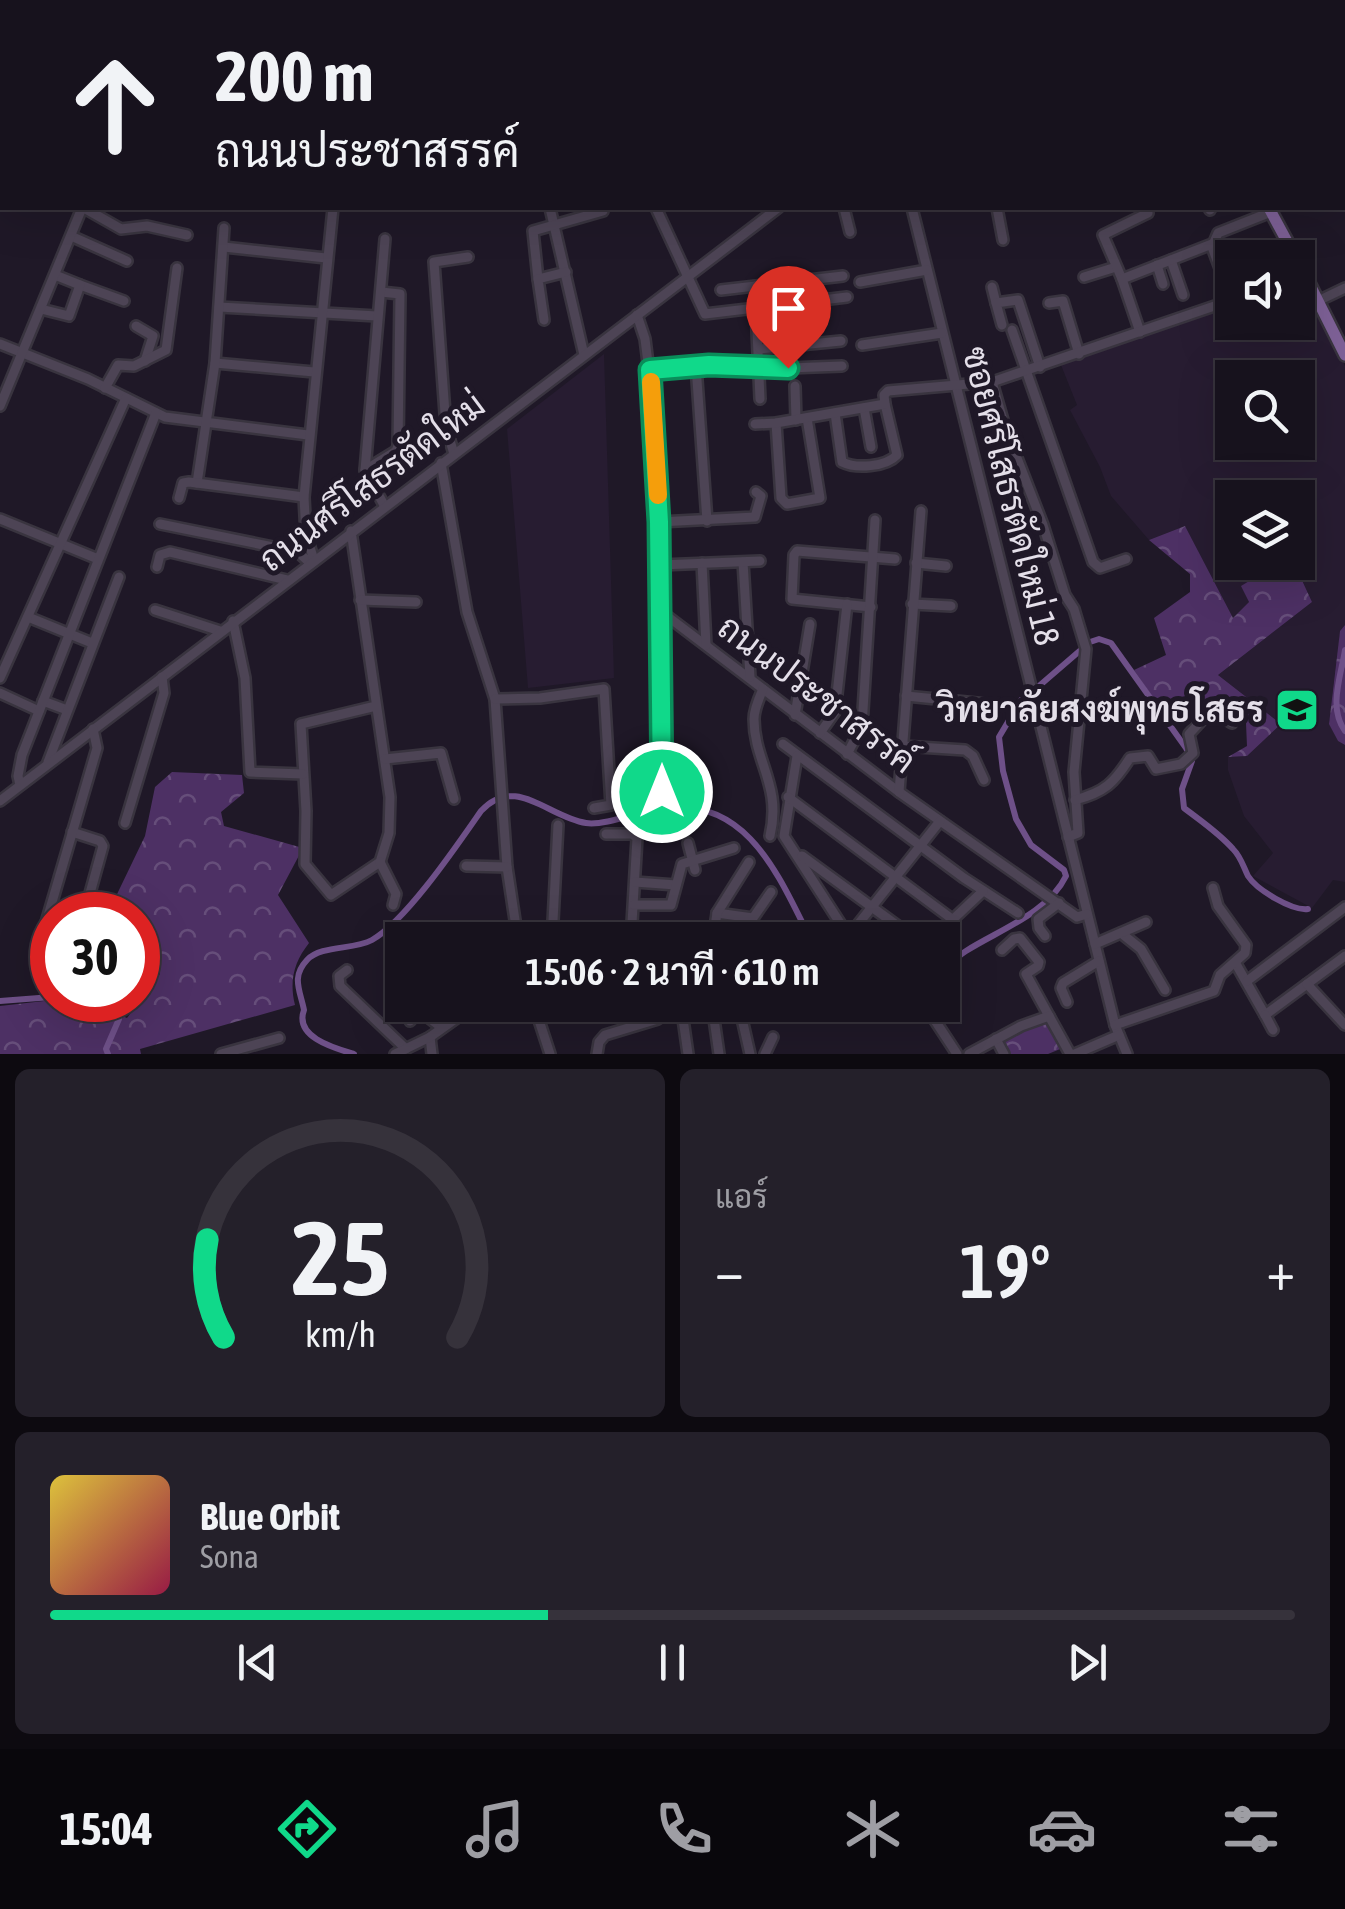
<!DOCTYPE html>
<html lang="th">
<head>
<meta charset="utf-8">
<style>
	body { margin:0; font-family:"Asap Condensed",Sarabun,sans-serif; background:#24202a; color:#f1f3f6; height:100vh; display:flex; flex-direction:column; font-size:38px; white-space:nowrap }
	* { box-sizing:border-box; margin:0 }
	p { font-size:32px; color:#9e9ea4 }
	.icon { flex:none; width:55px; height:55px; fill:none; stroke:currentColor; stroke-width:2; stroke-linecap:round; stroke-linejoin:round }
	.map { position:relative; height:1054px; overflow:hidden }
	.side { display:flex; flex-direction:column; gap:15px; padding:15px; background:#0d0a10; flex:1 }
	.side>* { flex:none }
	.top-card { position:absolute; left:0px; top:0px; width:1345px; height:210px; box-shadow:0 10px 40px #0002,0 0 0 2px #36323b; background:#17121d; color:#f1f3f6; overflow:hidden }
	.controls { position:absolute; left:1215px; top:240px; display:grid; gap:20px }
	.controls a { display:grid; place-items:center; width:100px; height:100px; border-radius:0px; background:#17121d; box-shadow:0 10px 40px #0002,0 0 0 2px #36323b; font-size:50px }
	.speed { position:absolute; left:30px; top:892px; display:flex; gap:20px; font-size:50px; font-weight:700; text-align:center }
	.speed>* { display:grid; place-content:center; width:130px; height:130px; border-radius:50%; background:#17121d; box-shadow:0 10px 40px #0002,0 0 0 2px #36323b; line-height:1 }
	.speed .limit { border:15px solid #d22; background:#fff; color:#111 }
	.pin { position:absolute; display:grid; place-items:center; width:85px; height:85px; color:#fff; margin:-102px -42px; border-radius:50% 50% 50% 0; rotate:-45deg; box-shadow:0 0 10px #0007 }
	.pin .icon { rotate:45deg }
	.me { position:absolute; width:110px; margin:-55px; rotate:0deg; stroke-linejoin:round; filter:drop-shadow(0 0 8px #0008) }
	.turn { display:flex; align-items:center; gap:35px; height:210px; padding:0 50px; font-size:45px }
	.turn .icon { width:130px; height:130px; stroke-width:2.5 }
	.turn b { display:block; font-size:70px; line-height:85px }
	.big { font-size:75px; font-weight:600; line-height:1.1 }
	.side .widget { flex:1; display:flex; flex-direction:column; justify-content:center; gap:15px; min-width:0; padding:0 35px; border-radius:15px; background:#24202a }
	.side .dial { align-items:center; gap:0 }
	.dial svg { height:260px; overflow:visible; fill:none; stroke:#36323b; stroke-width:7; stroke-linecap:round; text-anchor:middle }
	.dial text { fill:#f1f3f6; stroke:none }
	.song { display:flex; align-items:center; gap:30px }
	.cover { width:120px; height:120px; border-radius:15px; background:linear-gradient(135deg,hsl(50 70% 55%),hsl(340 70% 35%)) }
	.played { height:10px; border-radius:5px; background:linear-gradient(90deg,#10d98a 40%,#36323b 40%) }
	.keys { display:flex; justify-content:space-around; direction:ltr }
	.heat { display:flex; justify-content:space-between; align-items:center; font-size:55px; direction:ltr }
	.side .tiles { flex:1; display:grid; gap:15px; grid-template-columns:1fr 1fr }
	.widget:last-child { grid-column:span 2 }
	.trip { position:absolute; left:385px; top:922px; width:575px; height:100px; border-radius:0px; background:#17121d; box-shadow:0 10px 40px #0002,0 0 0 2px #36323b; font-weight:600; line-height:100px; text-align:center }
	.dock { display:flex; height:160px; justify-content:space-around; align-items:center; background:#09070c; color:#9e9ea4 }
	.dock .icon { width:70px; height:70px }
	.dock .active { color:#10d98a }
	.dock b { font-size:45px; color:#f1f3f6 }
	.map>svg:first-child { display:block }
	.built { fill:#271c31; fill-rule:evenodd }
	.forest { fill:url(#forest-crowns) }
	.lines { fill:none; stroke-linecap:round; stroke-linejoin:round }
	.canal { stroke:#6e5088; stroke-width:6 }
	.minor-casing { stroke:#39343f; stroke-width:14 }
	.major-casing { stroke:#39343f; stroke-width:16 }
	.minor { stroke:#4d4455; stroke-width:9 }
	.major { stroke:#7e6197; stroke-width:11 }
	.route-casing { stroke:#0a8d5a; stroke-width:25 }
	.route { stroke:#10d98a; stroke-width:18 }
	.slow { stroke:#f59e0b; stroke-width:18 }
	.labels { text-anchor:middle; stroke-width:10; stroke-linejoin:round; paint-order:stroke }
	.street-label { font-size:35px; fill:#e4dfe9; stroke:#1f1827 }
	.poi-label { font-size:35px; font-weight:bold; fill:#e4dfe9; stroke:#1f1827; text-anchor:end }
</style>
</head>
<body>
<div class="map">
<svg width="1345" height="1054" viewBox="0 0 1345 1054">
	<defs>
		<pattern id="forest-crowns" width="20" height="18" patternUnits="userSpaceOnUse" patternTransform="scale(2.5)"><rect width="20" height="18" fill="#4d3064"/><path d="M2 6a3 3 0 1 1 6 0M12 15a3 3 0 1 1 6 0" fill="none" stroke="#664e7a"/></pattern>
	</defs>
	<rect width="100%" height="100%" fill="#1f1827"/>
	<g class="built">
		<path d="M1303,279L1345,366V625L1340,631L1329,723L1338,741L1345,745V882L1333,880L1312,908L1253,876L1273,853L1244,816L1228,770V757L1247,756L1281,724L1218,675L1312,602L1294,563L1298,562V498H1232V562L1279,563L1242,586L1249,602L1232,619L1185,526L1149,540L1111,496L1100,467L1070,410L1077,405L1061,365L1232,304V322H1298V281ZM1232,378H1298V442H1232Z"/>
		<path d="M604,354L614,678L528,688L507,429Z"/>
	</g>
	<g class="forest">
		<path d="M1185,526L1233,618L1249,602L1241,586L1279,563H1294L1312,602L1218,675L1281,724L1247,756L1228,757L1247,746L1246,723L1191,700L1165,715L1134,670L1166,655L1154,618L1190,592V574L1149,540Z"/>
		<path d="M1345,625V745L1338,741L1329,724L1340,631Z"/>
		<path d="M172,772L242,775L244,793L221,812L224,826L303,848L278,895L309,943C294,962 289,981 295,1005L140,1049L141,1054H0V1006L53,1000L105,1002L113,1012L127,1018L160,974L159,965L138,959V915H107L145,836L155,787Z"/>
		<path d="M1049,1019L1065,1047L1048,1054H1006L1000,1039Z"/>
	</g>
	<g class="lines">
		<g class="canal">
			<path d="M1345,650C1341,676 1328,708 1345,731"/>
			<path d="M1039,686L1090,642L1099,639L1111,643L1186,748L1192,761L1182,789L1184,808C1201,821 1219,833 1233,849C1241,857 1243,866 1248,876C1257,890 1292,911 1308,909"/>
			<path d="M942,971C950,964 958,956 966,951C999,930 1048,913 1066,876L1064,870L1031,845L1016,819L1003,771L999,737L1021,700"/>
			<path d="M0,1001L52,997"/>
			<path d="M108,1054L106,1049L119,1019L117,1006L109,1000"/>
			<path d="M354,1054C334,1048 294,1037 304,1010C300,990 291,977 307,960C321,945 354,950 372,940C406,921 458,844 481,811C515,774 548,817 586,823C605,826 640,811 661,808C748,796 779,877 811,940"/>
		</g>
		<defs>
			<g id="minor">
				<path d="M467,0V2"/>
				<path d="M579,0L611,2"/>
				<path d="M694,0L695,2"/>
				<path d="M779,0V2"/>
				<path d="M1274,0L1275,2"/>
				<path d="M45,2L46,0"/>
				<path d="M114,2L115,0"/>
				<path d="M159,2L160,0"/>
				<path d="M365,2V0"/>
				<path d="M1093,2L1099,0"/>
				<path d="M1342,11H1345"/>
				<path d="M0,84L2,80"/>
				<path d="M84,208L121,229L147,226L187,235"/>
				<path d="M550,208L584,355"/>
				<path d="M656,208L705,314L847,297"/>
				<path d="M844,208L850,232"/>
				<path d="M912,208L1100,964L1115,1025L1127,1054"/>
				<path d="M997,208L1003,240"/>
				<path d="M1209,208L1210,210"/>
				<path d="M71,236L127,261"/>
				<path d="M224,247L326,258"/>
				<path d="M1171,260L1183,295"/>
				<path d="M1157,265L1163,284"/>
				<path d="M1221,271L1212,247L1218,233L1271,212"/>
				<path d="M1084,277L1116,267"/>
				<path d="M538,279L533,231L603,211L602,208"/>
				<path d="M1122,279L1103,235L1148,213L1145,208"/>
				<path d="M860,282L927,270"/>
				<path d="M80,285L124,301"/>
				<path d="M755,286L760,399"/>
				<path d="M992,287L996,303"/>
				<path d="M721,290L843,276"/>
				<path d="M1320,300L1345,288"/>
				<path d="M1049,303L1063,301L1079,354"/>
				<path d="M219,307L377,316"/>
				<path d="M41,309L69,316L80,285L55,275"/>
				<path d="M637,315L645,339L654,411L659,610L899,792L1077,917L1087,914"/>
				<path d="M544,320L538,279L566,272"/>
				<path d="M1002,325L996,303L1018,300L1040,367"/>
				<path d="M136,326L153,336L145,361"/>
				<path d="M1012,330L1093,562L1100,568L1126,559"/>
				<path d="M1140,332L1122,279L1212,244"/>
				<path d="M0,344L88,379L165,417L308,435"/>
				<path d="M862,345L942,333"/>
				<path d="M760,349L841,341"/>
				<path d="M215,363L314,372"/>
				<path d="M696,366L761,365"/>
				<path d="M761,369L842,366"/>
				<path d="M650,370L696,366L707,521"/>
				<path d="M992,382L1005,427L1043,525L1065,595L1074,609L1086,649L1074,772L1078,833L1068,837"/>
				<path d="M795,386L796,420"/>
				<path d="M105,388L118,365L134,366L166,350L177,268"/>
				<path d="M0,406L82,208"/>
				<path d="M864,408L871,447"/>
				<path d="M835,413L842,462C856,469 886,467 897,455L885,404"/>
				<path d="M776,423L781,498L787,504L820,498L807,418"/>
				<path d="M755,424L776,423L885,404L884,395L888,391L992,382L1232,300"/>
				<path d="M454,454L446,427L434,262L468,257"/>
				<path d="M441,463L467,612L495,699L507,867L518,940"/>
				<path d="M365,470L396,451L398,446L400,294L381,292"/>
				<path d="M197,483L215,363L224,228"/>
				<path d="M179,498L183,483L189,482L304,497"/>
				<path d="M384,505L365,470L385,239"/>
				<path d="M0,519L98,559"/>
				<path d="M659,522L755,517L761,496L756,492"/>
				<path d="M160,524L298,552L310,563"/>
				<path d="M351,531L390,797L389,833L380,862L331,895L305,864L306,811L301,724L376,706"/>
				<path d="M314,560L306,535L304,497L333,208"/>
				<path d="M743,562L750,677"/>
				<path d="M702,563L706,645"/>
				<path d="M916,563L946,566"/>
				<path d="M660,565L760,561"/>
				<path d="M157,567L160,555L170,552L287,580"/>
				<path d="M360,600L416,602"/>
				<path d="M912,604L951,606"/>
				<path d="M871,607L792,599L794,555L797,551L895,559"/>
				<path d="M155,610L220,631"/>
				<path d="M659,610L662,792"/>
				<path d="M28,617L92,643"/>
				<path d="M233,621L245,678L250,772L303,774"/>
				<path d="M0,678L126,398"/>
				<path d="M763,689C759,698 754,709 754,719C754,762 782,785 770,836"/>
				<path d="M0,693L39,711"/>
				<path d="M906,696L987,704"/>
				<path d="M495,699L540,698L604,689L611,805L594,808"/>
				<path d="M43,701L67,710"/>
				<path d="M795,715L810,624"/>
				<path d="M820,733L835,712L847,604"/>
				<path d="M783,744L964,878L1018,913"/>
				<path d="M903,746L965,750L973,756L984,780"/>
				<path d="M847,754L862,726L875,520"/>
				<path d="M797,756L784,836L851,940"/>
				<path d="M385,759L441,753L454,799"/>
				<path d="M48,762L119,577"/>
				<path d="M20,785L18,776L22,755L156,413"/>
				<path d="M899,792L921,511"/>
				<path d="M788,797L952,919"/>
				<path d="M1075,800C1105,792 1114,783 1130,758L1148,756L1156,769L1181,764L1193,753L1189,734L1203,719L1219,715L1232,723"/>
				<path d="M0,801L778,208"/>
				<path d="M125,823L164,693L162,677"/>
				<path d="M72,832L100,841L103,846L84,915"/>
				<path d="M606,834H632L637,838L631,940"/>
				<path d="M688,843L695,870"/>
				<path d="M802,856L917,940"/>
				<path d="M380,862L396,894L393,905"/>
				<path d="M466,866L507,867"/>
				<path d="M635,882L676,885"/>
				<path d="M634,905H671L682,864L734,848"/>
				<path d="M717,913L753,918L771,892"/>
				<path d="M1121,933L1141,949L1165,990"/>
				<path d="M1045,936L1039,928L1038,919L1059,903"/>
				<path d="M848,937L940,821"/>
				<path d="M552,940L558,825"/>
				<path d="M713,940L717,913L749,862"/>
				<path d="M931,940L983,891"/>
				<path d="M1095,944L1146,922"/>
				<path d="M1002,950L1014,939L1020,938L1039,962L1038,966L1026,974L1049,1016"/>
				<path d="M1236,964L1265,1015L1345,956"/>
				<path d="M347,970L339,976L340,986L406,1049"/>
				<path d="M138,973L140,968"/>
				<path d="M52,976L40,973L38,950L97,748L93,729"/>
				<path d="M1247,981L1345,907"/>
				<path d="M1307,984L1345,1025"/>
				<path d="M1067,1002L1061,988L1063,983L1099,961"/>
				<path d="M534,1005L550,1054"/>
				<path d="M551,1005L562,1009L583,1005"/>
				<path d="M681,1005L688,1054"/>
				<path d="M712,1005L719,1054"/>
				<path d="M735,1005L740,1010L750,1054"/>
				<path d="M930,1005L932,1016L957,1054"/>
				<path d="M1265,1015L1273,1030"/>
				<path d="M410,1021L415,1015L424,1014L442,1028"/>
				<path d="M1115,1025L1214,991L1220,975L1245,953L1246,945L1218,906L1213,888"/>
				<path d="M430,1037L432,1054"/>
				<path d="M996,1039L1004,1054"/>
				<path d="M221,1054L279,1038"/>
				<path d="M395,1054L430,1037L475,1005"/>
				<path d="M597,1054L599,1042L605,1035L658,1019"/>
				<path d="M765,1054L773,1037"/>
				<path d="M969,1054L1021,1026L1049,1016L1070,1054"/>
				<path d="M1075,1054L1119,1035"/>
			</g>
			<g id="major">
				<path d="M1078,0L1079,2"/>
				<path d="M1070,2V0"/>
				<path d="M1269,208L1296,258"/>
				<path d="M1298,261L1345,355"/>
			</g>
		</defs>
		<use href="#minor" class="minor-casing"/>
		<use href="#major" class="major-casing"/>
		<use href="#minor" class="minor"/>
		<use href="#major" class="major"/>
	</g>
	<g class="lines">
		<defs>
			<path id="route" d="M662,792L659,522L650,370L709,365L788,368"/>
		</defs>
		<use href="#route" class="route-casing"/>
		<use href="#route" class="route"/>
		<path class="slow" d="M651,382L658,495"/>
	</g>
	<defs>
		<symbol id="university-square" viewBox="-11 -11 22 22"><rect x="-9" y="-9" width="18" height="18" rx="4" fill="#10d98a" stroke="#1f1827"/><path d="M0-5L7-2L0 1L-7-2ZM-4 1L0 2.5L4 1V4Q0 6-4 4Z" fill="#111"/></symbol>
	</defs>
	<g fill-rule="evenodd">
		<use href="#university-square" x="1272" y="685" width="50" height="50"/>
	</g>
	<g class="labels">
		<g class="street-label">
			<text transform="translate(372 482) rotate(-37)" y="12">ถนนศรีโสธรตัดใหม่</text>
			<text transform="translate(1011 496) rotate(76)" y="12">ซอยศรีโสธรตัดใหม่ 18</text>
			<text transform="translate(817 694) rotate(37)" y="12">ถนนประชาสรรค์</text>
		</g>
		<g class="poi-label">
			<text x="1264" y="722">วิทยาลัยสงฆ์พุทธโสธร</text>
		</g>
	</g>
</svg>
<div class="controls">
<a><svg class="icon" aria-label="sound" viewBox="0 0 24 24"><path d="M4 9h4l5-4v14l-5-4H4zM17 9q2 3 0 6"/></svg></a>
<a><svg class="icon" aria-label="search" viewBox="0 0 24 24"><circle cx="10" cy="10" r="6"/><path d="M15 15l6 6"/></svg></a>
<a><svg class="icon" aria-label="layers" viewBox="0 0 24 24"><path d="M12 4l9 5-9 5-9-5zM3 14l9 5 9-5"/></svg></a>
</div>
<div class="speed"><div class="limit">30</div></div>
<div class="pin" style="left:788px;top:368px;background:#d93025"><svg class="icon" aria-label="arrive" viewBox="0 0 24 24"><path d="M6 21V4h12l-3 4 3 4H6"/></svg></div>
<svg class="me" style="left:662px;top:792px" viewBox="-20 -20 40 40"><circle r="17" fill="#10d98a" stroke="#fff" stroke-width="3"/><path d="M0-11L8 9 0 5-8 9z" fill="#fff"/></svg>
<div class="trip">15:06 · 2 นาที · 610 m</div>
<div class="top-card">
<div class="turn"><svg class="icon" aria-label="ahead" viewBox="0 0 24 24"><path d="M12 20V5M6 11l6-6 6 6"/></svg><div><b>200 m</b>ถนนประชาสรรค์</div></div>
</div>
</div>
<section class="side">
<div class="tiles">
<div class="widget dial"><svg viewBox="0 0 100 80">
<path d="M14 69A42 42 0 1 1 86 69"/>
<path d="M14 69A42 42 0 0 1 9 39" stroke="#10d98a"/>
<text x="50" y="56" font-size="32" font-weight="700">25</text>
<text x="50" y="72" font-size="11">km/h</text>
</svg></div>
<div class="widget"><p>แอร์</p>
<div class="heat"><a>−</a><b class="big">19°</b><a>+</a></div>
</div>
<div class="widget">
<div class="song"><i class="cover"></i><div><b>Blue Orbit</b><p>Sona</p></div></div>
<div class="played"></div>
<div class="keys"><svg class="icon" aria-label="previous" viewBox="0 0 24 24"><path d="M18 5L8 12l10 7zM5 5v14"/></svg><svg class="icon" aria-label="pause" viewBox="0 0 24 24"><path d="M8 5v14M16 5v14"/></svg><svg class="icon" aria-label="next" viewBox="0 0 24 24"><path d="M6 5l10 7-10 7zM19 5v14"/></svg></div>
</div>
</div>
</section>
<nav class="dock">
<b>15:04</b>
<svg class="icon active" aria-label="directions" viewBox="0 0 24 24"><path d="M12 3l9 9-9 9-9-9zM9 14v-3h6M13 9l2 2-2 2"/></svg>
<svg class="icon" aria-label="music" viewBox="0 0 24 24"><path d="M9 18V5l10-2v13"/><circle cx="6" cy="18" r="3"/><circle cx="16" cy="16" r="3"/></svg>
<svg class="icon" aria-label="phone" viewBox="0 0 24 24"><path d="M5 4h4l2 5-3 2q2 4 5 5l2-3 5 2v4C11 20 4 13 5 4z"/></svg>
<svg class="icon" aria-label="climate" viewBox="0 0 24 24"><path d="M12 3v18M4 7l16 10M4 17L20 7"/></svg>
<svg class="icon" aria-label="car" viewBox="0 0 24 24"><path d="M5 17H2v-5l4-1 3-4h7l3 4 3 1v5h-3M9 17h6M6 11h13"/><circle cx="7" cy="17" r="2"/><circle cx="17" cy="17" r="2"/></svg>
<svg class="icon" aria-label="filters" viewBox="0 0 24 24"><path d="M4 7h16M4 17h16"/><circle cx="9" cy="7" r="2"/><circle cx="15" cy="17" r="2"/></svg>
</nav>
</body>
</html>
